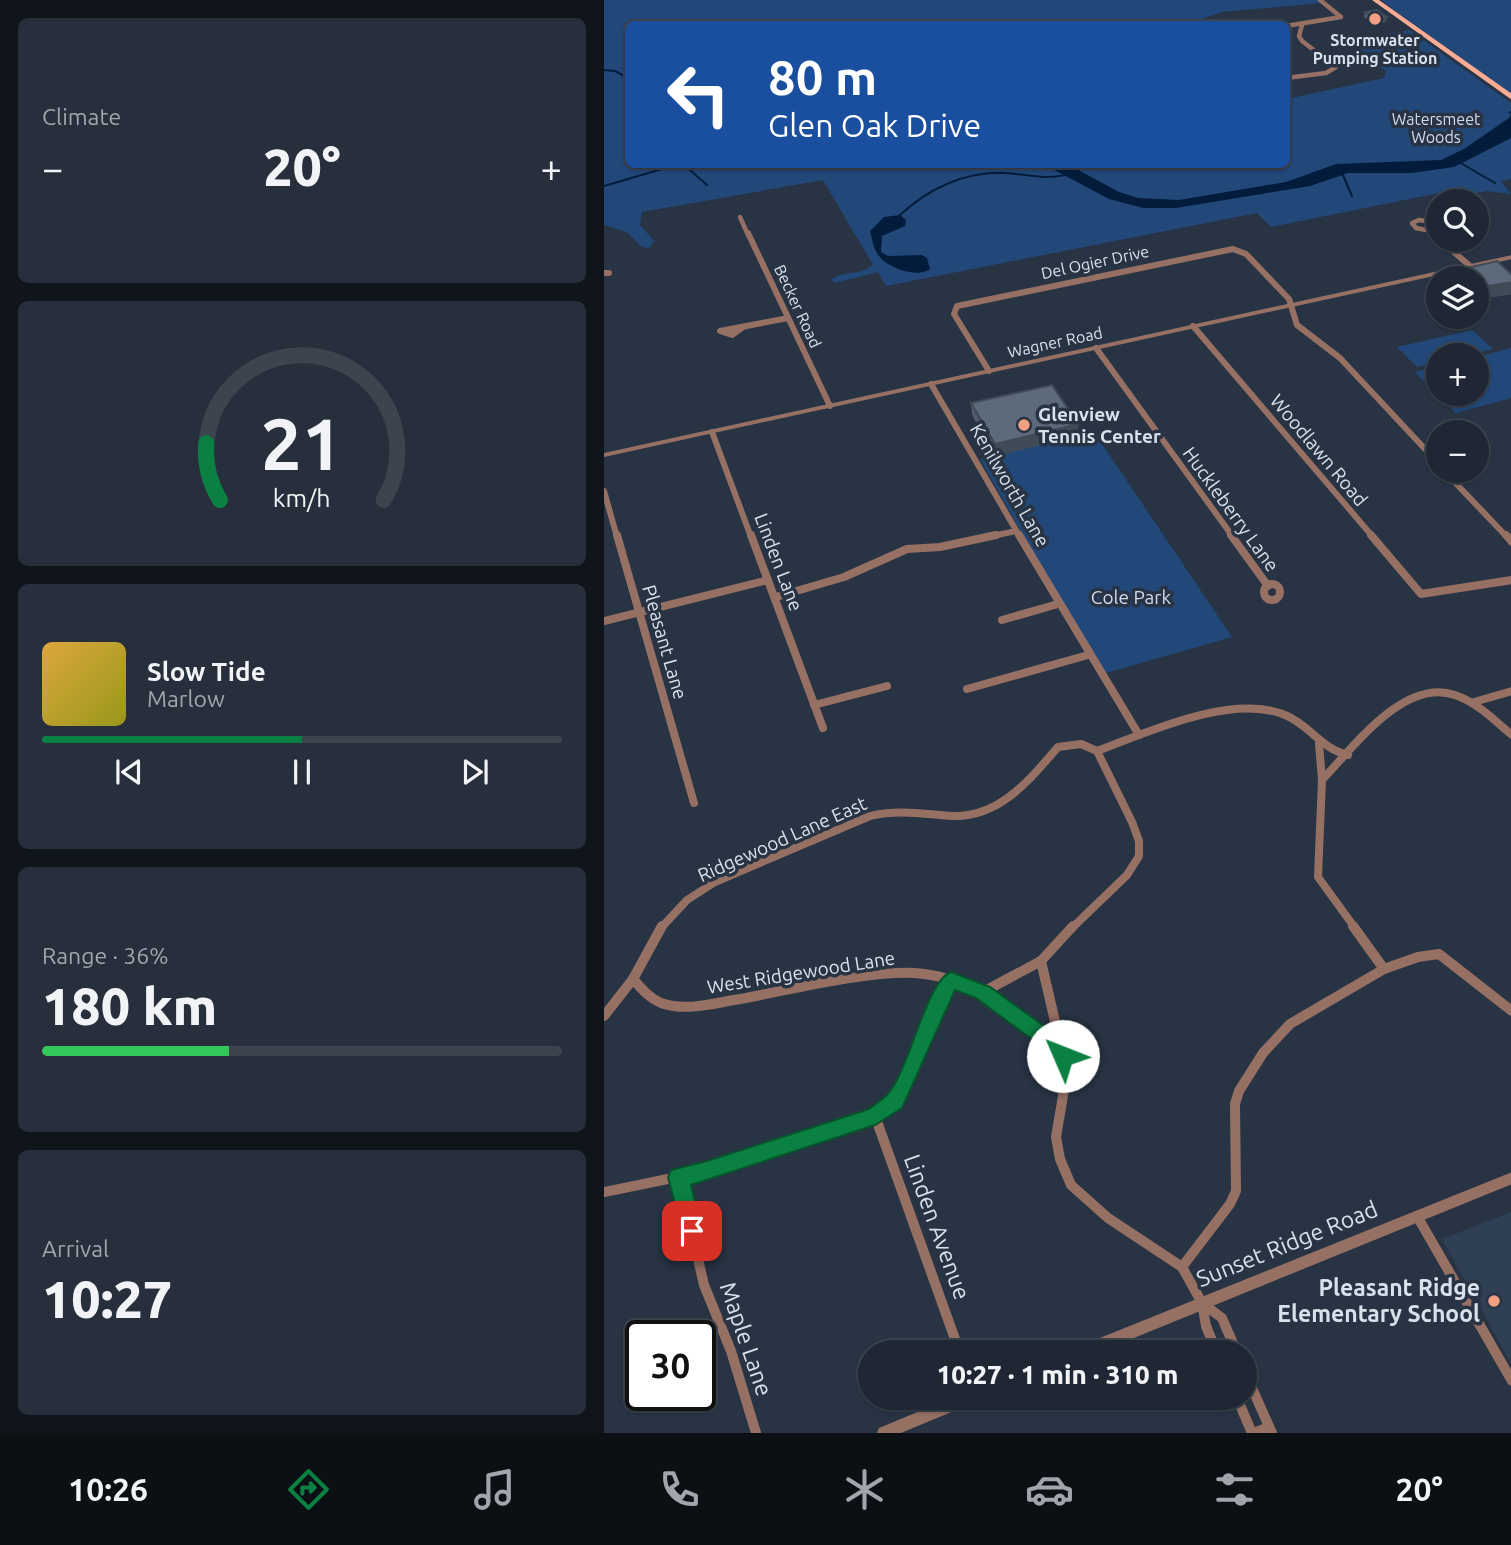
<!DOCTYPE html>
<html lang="en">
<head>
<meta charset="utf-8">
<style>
	body { margin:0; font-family:Ubuntu,sans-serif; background:#262f3b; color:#f1f3f6; height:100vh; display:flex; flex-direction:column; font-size:26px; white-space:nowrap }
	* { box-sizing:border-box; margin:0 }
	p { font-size:23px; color:#a1a5ac }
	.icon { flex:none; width:38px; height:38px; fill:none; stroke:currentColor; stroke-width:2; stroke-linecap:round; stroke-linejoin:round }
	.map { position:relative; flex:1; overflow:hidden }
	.panel { display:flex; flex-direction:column; gap:18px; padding:18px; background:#10151c; width:604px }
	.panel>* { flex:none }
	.top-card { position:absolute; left:21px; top:21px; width:665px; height:147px; border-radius:10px; box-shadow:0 2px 5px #0004,0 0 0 2px #3c444e; background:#1a4fa0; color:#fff; overflow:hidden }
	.controls { position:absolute; left:822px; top:189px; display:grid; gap:14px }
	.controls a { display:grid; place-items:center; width:63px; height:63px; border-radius:50%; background:#1e2733; box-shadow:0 2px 5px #0004,0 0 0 2px #3c444e; font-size:35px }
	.speed { position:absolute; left:21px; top:1320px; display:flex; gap:14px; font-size:35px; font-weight:700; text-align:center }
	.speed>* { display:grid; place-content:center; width:91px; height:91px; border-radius:50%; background:#1e2733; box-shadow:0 2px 5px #0004,0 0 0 2px #3c444e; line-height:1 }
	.speed .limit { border:4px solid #111; border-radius:10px; background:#fff; color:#111 }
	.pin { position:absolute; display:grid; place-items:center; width:60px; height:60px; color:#fff; margin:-30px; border-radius:14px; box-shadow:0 4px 10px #0006 }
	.me { position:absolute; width:77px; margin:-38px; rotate:314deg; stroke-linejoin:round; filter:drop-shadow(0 0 5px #0008) }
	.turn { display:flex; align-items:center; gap:24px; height:147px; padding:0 28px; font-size:32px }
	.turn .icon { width:91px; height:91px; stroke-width:2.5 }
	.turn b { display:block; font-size:49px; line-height:60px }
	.big { font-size:52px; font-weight:800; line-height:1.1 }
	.panel .card { flex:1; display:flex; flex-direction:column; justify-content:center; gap:10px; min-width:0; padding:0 24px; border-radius:10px; background:#262f3b }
	.panel .dial { align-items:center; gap:0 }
	.dial svg { height:182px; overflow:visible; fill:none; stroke:#3c444e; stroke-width:7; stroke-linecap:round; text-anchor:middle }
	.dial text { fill:#f1f3f6; stroke:none }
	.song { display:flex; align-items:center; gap:21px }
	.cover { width:84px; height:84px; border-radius:10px; background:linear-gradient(135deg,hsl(40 70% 55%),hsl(60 70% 35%)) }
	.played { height:7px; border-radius:4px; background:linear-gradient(90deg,#0b8043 50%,#3c444e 50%) }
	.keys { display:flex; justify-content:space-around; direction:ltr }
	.heat { display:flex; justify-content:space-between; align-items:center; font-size:38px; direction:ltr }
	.charge { height:10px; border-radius:5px; background:linear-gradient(90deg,#34c759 36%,#3c444e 0) }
	.trip { position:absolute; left:254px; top:1340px; width:399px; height:70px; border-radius:35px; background:#1e2733; box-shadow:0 2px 5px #0004,0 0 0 2px #3c444e; font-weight:800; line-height:70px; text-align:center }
	.dock { display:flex; height:112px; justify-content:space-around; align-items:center; background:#0c1014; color:#a1a5ac }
	.dock .icon { width:49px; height:49px }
	.dock .active { color:#0b8043 }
	.dock b { font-size:32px; color:#f1f3f6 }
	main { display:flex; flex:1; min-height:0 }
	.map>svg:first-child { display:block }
	.built { fill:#2f3f54 }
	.green { fill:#214879 }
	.water { fill:#031c3c }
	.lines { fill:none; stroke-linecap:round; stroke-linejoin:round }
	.stream { stroke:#031c3c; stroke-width:2 }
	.minor-far3 { stroke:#977064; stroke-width:4.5 }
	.minor-far2 { stroke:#977064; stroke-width:6 }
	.minor-far1 { stroke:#977064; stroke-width:8 }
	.minor { stroke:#977064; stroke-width:10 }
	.tertiary { fill:#977064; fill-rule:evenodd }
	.primary { fill:#f9ac93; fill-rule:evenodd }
	.wall { fill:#505b6b }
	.shaded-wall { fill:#414a57 }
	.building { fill:#5d6a7c; stroke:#414a57; stroke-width:2 }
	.route { fill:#0b8043; stroke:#07532c; stroke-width:2 }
	.poi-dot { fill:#f39f84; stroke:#283444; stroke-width:2.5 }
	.labels { text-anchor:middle; stroke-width:7; stroke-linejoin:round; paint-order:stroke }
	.far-poi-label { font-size:16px; font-weight:bold; fill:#d9e1eb; stroke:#283444 }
	.far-park-label { font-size:16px; fill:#cedbed; stroke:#283444 }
	.far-street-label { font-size:16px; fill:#d9e1eb; stroke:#283444 }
	.poi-label { font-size:19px; font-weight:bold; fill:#d9e1eb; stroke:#283444; text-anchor:start }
	.street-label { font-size:19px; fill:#d9e1eb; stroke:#283444 }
	.park-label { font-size:19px; fill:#cedbed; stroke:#283444 }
	.near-street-label { font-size:23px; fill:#d9e1eb; stroke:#283444 }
	.near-poi-label { font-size:23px; font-weight:bold; fill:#d9e1eb; stroke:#283444; text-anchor:end }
</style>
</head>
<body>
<main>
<section class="panel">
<div class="card"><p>Climate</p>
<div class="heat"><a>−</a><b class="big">20°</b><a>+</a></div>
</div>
<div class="card dial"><svg viewBox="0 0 100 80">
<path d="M14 69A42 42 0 1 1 86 69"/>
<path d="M14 69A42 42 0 0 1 8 44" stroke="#0b8043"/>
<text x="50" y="56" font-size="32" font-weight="700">21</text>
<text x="50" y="72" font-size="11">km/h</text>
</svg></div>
<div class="card">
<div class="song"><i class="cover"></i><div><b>Slow Tide</b><p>Marlow</p></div></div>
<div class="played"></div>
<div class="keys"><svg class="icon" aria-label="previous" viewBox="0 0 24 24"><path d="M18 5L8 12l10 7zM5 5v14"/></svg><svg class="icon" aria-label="pause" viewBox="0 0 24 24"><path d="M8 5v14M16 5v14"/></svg><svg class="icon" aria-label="next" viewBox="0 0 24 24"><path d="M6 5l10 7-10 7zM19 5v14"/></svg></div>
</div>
<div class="card"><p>Range · 36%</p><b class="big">180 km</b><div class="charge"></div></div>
<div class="card"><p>Arrival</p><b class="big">10:27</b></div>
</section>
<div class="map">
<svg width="908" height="1433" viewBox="0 0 908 1433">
	<rect width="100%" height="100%" fill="#283444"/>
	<path class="built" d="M907,1212V1363L838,1239Z"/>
	<g class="green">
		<path d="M0,0H713L717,3L618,12L582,24H24V164H682L683,99L780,78L782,71L742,41L805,30L907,103V179L897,181L907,194L883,191L857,196L860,201H852L840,192L667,227L653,213L282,286L274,272L231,283L227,280C239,270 257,276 269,265L219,180L38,212L36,225L50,241L45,248L38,247L23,232L0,225Z"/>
		<path d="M777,0H907V94L794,13Z"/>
		<path d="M868,330L889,349L863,355H835V362L813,367L793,347Z"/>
		<path d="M907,348V398L852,413L811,372L835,366V394H873V357Z"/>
		<path d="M490,432L628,637L498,674L376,459Z"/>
	</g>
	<g class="water">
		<path d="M907,111V138L850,167L808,173H744L706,186L572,208H539L505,199L441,165H465L515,192L534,198L575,200L682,182L732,164L837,160L860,149L905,118L907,114L904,112Z"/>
		<path d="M296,215L302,220L301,226L278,236L277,252L284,256L318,255L323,258L326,269C313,279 280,267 273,253C269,247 268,238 266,231L280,217Z"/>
	</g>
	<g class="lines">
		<g class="stream">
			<path d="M0,70L11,71L24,78"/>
			<path d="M855,162L891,183"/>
			<path d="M79,164L103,185"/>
			<path d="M738,173L748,196"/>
			<path d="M0,186L75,164"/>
			<path d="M296,215C324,189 361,171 401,173C423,174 439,180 461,175"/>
		</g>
		<g class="minor-far3">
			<path d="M682,26L737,17L716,0"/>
			<path d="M682,78L722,73L732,67L698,41L695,36L698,25"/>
			<path d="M136,217L144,235"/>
			<path d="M815,220L828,222L829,227L822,230L812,228L808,223Z"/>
		</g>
		<g class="minor-far2">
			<path d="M144,233L226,406"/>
			<path d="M836,240L866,266"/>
			<path d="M0,273H5"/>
			<path d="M589,326L769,537"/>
			<path d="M139,327L128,335L116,331L184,318"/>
			<path d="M492,348L629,537"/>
			<path d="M385,371L350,314L353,306L629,249L642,254L685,299L693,325L736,358L835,464"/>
			<path d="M327,384L416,537"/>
			<path d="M108,432L147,537"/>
			<path d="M840,471L903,537"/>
			<path d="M0,491L13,537"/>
			<path d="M384,537L412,531"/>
		</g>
		<g class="minor-far1">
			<path d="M13,535L90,803"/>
			<path d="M147,535L219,728"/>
			<path d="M415,535L535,735"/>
			<path d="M627,535L664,586"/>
			<path d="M767,535L817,594L908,580"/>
			<path d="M902,535L908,542"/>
			<circle cx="668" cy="592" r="8"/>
			<path d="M172,597L240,577L303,549L336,547L392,535"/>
			<path d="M398,620L454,604"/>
			<path d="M0,621L164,580"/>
			<path d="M363,689L484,655"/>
			<path d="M870,702L908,691"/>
			<path d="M210,705L283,686"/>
			<path d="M715,744L718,780L714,877L751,928"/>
			<path d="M718,780C749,748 800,677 851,695C874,703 890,720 908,735"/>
			<path d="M57,928L83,900L111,882L266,816C293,809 320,814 348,816C396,818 426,779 454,747L477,744L493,751C544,732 628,693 681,715C706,725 717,749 744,755"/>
			<path d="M468,928L523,875L535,856V841L528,822L493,751"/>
		</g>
		<g class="minor">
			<path d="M469,926L437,961L459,1056L461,1084L452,1137L456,1159L467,1185L504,1218L578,1267L598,1303L618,1318L633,1353"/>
			<path d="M749,926L780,969"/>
			<path d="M29,979C37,988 45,998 57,1003C82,1012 111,1003 136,999C186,990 260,971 310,973C369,976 413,1017 458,1050"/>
			<path d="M379,992L437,961"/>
			<path d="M0,1016L29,979L58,926"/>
			<path d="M271,1116L356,1353"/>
			<path d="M75,1177L100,1285L127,1351L152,1433"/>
			<path d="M0,1192L103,1171L271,1116C311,1079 322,1027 347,980"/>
			<path d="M813,1216L908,1381"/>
			<path d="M578,1267L626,1204L632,1191L631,1104L635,1091L659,1053L686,1024L780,969L814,957L835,954L908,1011"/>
			<path d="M598,1303L602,1326L613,1353"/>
			<path d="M640,1370L668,1433"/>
			<path d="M633,1398L648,1433"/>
			<path d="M650,1433L665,1427"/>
		</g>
		<g class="tertiary">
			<path d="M908,255V259L0,457V453Z"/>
			<path d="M908,1172V1184L493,1353H469L471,1348L476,1346Z"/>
			<path d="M347,1398H371L369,1403L297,1433H273L275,1428Z"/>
		</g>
		<path class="primary" d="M768,0H775L908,94V100Z"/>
	</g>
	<g class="wall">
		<path d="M761,12L783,17L782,22L770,24L760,17Z"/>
		<path d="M863,268L908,275V294L875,299L873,297V278H860Z"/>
		<path d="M367,403L474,436L391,456L368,415Z"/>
	</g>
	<g class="shaded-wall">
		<path d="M783,17L782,22L770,24L771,19Z"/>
		<path d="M908,282V294L875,299L878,287Z"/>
		<path d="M474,424V436L391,456V444Z"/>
	</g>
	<g class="building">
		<path d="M773,10L783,17L771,19L761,12Z"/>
		<path d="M893,261L908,275V282L878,287L873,283V278H868L864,274L869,273L863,268Z"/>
		<path d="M448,385L474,424L391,444L367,403Z"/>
	</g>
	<path class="route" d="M347,972L386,987L465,1044L469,1056L466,1062L459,1065L452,1062L449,1055L372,998L351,990L298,1108L271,1125L87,1185L98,1231L95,1238L88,1242L80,1238L64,1177L67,1170L103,1161L265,1109C271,1104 278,1100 283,1095C305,1072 322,981 347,972Z"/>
	<g class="poi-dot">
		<circle cx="771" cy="19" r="7"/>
		<circle cx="420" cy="425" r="7"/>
		<circle cx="890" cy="1301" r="7"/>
	</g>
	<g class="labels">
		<g class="far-poi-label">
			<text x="771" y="46">Stormwater<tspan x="771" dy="18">Pumping Station</tspan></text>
		</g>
		<g class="far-park-label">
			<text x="832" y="125">Watersmeet<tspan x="832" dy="18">Woods</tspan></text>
		</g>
		<g class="far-street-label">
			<text transform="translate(491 262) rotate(-12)" y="6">Del Ogier Drive</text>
			<text transform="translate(194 306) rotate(65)" y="6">Becker Road</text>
			<text transform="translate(451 342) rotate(-12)" y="6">Wagner Road</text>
		</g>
		<g class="poi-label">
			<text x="434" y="421">Glenview<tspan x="434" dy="22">Tennis Center</tspan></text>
		</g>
		<g class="street-label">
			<text transform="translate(715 450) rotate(50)" y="7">Woodlawn Road</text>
			<text transform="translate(406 485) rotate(60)" y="7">Kenilworth Lane</text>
			<text transform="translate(627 509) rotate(54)" y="7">Huckleberry Lane</text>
			<text transform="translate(175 562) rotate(69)" y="7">Linden Lane</text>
			<text transform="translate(61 642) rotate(74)" y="7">Pleasant Lane</text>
			<text transform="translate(178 839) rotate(-24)" y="7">Ridgewood Lane East</text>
			<text transform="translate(197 972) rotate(-9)" y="7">West Ridgewood Lane</text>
		</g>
		<g class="park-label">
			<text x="527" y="604">Cole Park</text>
		</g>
		<g class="near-street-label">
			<text transform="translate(333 1227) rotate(70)" y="8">Linden Avenue</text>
			<text transform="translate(683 1244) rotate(-22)" y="8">Sunset Ridge Road</text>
			<text transform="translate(142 1339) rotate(71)" y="8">Maple Lane</text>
		</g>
		<g class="near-poi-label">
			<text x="876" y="1296">Pleasant Ridge<tspan x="876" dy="26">Elementary School</tspan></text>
		</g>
	</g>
</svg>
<div class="controls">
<a><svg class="icon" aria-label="search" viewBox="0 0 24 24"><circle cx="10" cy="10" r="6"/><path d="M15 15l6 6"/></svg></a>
<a><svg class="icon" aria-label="layers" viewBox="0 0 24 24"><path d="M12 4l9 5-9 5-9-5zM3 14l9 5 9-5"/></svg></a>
<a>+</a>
<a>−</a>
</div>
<div class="speed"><div class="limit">30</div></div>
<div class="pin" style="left:88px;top:1231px;background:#d93025"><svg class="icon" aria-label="arrive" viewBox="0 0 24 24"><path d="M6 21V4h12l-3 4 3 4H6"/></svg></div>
<svg class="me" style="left:459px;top:1056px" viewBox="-20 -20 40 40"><circle r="19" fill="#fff"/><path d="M0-13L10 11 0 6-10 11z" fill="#0b8043"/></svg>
<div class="trip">10:27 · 1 min · 310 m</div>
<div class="top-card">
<div class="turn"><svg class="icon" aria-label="left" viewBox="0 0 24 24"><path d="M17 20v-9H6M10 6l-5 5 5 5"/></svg><div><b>80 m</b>Glen Oak Drive</div></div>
</div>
</div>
</main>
<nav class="dock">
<b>10:26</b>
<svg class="icon active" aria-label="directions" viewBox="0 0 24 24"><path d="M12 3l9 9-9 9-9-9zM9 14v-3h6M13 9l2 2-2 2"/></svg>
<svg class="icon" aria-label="music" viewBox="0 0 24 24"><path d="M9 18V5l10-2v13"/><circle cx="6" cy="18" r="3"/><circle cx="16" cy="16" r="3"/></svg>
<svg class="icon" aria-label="phone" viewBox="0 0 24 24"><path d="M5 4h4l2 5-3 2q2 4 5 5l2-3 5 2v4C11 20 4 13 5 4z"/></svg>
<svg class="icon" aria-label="climate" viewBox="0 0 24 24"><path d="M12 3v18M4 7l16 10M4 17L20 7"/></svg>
<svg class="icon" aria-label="car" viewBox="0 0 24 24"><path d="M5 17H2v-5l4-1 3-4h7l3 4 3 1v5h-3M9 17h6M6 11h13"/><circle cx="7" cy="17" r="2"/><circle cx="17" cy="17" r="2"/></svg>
<svg class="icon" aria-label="filters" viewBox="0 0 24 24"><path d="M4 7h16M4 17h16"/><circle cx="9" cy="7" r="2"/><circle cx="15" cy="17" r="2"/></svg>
<b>20°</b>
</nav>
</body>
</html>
